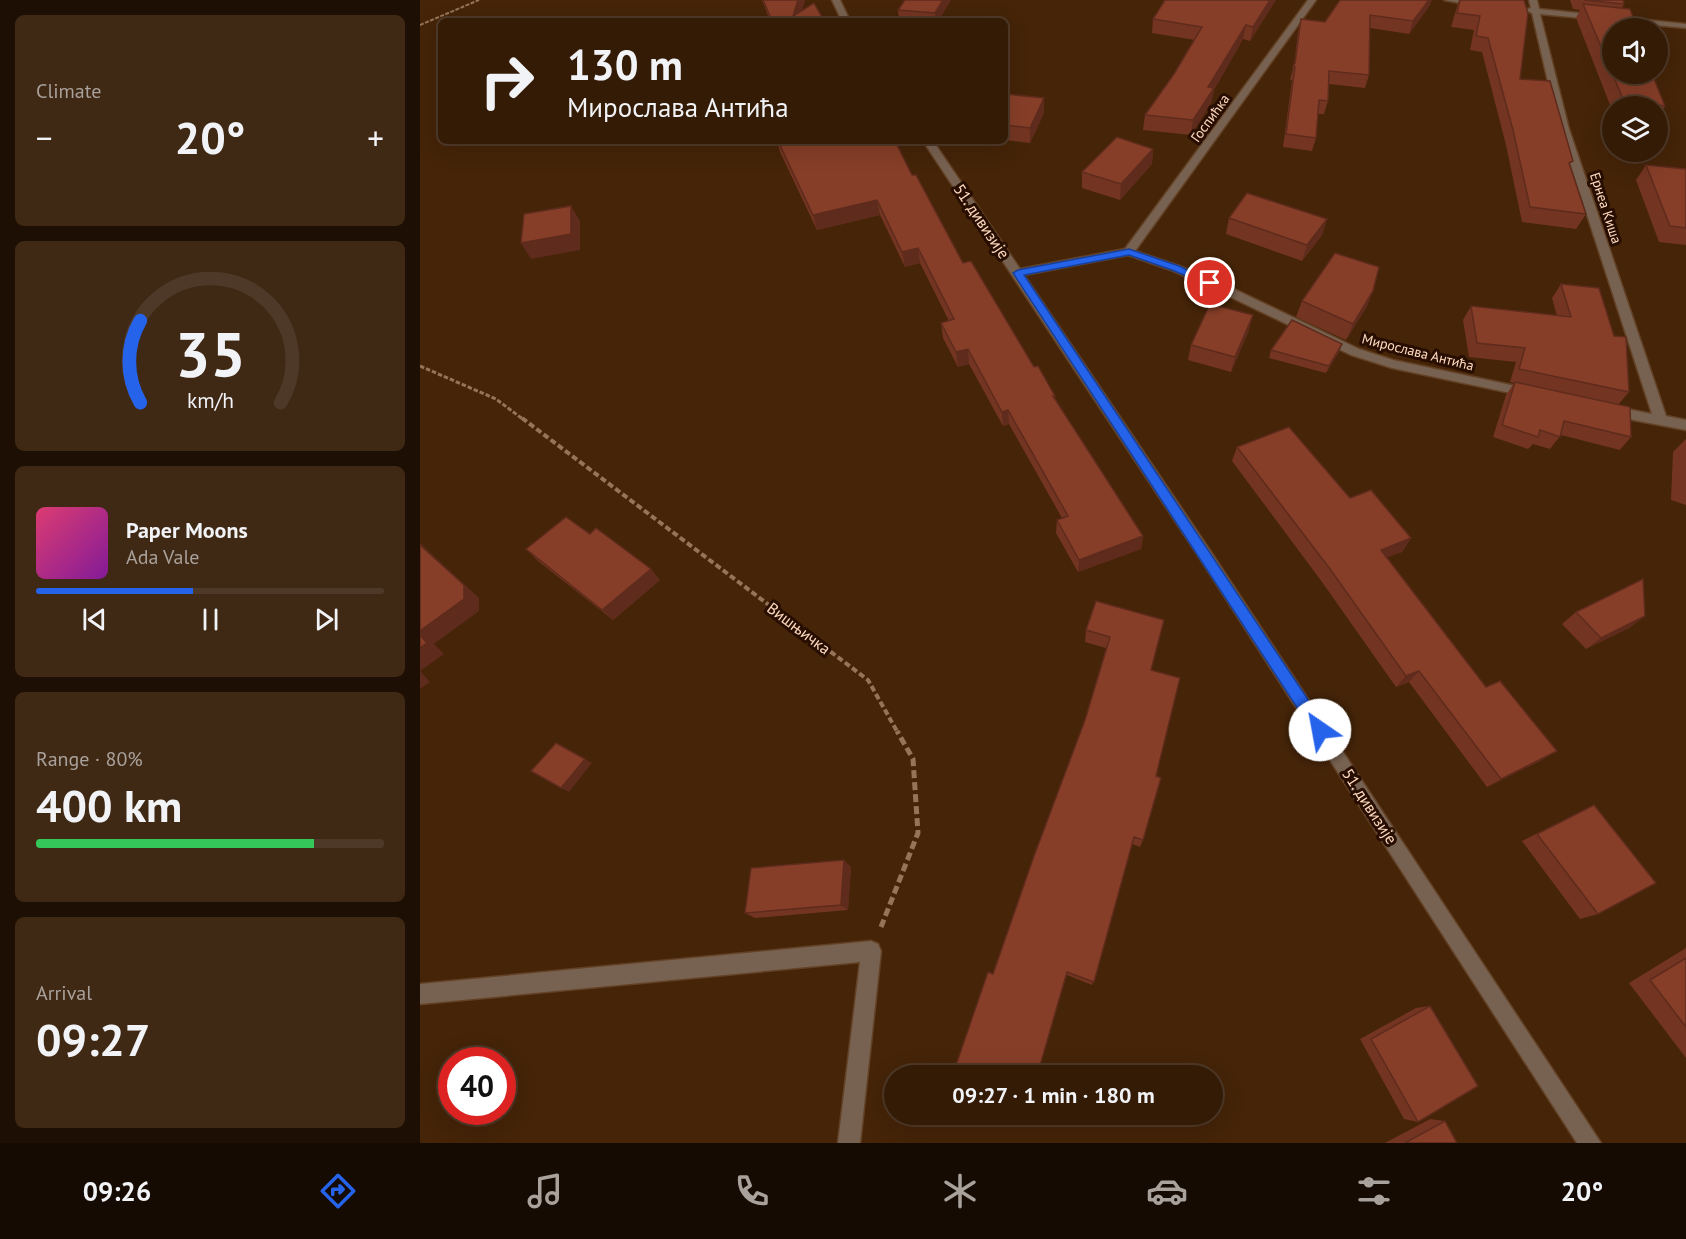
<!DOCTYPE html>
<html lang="en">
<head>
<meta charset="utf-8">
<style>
	body { margin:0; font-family:"PT Sans",sans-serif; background:#3f2814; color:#f1f3f6; height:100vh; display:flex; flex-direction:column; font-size:22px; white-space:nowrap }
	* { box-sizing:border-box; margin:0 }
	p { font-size:20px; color:#a9a19b }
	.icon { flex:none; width:33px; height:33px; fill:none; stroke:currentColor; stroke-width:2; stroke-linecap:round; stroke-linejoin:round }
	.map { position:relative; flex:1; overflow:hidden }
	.panel { display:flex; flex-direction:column; gap:15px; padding:15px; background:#1d0f03; width:420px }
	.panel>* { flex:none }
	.guide { position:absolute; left:18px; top:18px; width:570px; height:126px; border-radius:9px; box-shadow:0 6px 24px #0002,0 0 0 2px #4e3928; background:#341b06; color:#f1f3f6; overflow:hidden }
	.controls { position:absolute; left:1182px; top:18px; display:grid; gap:12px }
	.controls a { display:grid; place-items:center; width:66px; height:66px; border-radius:50%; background:#341b06; box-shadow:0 6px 24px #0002,0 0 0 2px #4e3928; font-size:30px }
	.speed { position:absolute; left:18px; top:1047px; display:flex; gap:12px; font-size:30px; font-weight:700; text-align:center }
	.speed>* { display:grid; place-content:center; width:78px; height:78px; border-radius:50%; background:#341b06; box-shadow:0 6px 24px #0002,0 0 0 2px #4e3928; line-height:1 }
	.speed .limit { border:9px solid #d22; background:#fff; color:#111 }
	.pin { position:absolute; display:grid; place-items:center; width:51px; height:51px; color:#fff; margin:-26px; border:3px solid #fff; border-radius:50%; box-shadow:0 2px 6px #0007 }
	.me { position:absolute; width:66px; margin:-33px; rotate:327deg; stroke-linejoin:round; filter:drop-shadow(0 0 4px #0008) }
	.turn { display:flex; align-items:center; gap:21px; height:126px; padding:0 30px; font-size:27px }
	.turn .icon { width:78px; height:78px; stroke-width:2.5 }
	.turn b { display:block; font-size:42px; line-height:51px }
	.big { font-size:45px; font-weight:600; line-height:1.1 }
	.panel .card { flex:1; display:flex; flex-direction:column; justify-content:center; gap:9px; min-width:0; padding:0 21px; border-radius:9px; background:#3f2814 }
	.panel .dial { align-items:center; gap:0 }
	.dial svg { height:156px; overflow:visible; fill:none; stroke:#4e3928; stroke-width:7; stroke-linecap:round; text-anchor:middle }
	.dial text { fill:#f1f3f6; stroke:none }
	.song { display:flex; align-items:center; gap:18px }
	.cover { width:72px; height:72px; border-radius:9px; background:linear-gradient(135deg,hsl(340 70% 55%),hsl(290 70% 35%)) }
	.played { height:6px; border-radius:3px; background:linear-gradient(90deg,#2563eb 45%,#4e3928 45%) }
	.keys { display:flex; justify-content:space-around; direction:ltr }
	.heat { display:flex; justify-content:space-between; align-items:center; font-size:33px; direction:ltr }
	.charge { height:9px; border-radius:4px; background:linear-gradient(90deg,#34c759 80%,#4e3928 0) }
	.trip { position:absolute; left:464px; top:1065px; width:339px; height:60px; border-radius:30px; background:#341b06; box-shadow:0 6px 24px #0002,0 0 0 2px #4e3928; font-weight:600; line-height:60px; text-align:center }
	.tabs { display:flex; height:96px; justify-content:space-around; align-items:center; background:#150b02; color:#a9a19b }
	.tabs .icon { width:42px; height:42px }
	.tabs .selected { color:#2563eb }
	.tabs b { font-size:27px; color:#f1f3f6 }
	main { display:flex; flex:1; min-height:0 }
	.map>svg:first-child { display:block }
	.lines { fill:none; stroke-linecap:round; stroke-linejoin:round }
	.minor-casing { stroke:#634125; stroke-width:3 }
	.path-far3 { stroke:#967458; stroke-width:2; stroke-dasharray:4 1.5; stroke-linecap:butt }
	.path-far2 { stroke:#967458; stroke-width:3; stroke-dasharray:4.5 2; stroke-linecap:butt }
	.path-far1 { stroke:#967458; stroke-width:4; stroke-dasharray:6 3; stroke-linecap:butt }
	.path { stroke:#967458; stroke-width:5; stroke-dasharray:8 4; stroke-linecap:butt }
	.minor { fill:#776150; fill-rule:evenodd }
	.wall { fill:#733522 }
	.shaded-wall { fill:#5e2b1c }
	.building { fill:#863e28; stroke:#5e2b1c; stroke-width:1.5 }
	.route { fill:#2563eb; stroke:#184099; stroke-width:1.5 }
	.labels { text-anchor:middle; stroke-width:6; stroke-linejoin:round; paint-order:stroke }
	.far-street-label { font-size:14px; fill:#fedac0; stroke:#270e00 }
	.street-label { font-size:16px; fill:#fedac0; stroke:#270e00 }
</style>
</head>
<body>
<main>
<section class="panel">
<div class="card"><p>Climate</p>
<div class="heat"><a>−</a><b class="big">20°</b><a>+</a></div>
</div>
<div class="card dial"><svg viewBox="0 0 100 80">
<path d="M14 69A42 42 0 1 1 86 69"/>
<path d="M14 69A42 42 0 0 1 14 27" stroke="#2563eb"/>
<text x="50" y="56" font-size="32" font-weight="700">35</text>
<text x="50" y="72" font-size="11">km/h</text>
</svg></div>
<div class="card">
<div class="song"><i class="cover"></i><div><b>Paper Moons</b><p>Ada Vale</p></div></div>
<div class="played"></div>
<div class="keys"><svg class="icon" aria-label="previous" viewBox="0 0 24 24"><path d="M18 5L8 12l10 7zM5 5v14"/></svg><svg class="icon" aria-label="pause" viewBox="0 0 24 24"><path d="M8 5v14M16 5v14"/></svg><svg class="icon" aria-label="next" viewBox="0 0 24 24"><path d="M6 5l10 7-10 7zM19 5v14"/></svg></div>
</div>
<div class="card"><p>Range · 80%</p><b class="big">400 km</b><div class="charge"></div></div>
<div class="card"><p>Arrival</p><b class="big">09:27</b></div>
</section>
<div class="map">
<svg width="1266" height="1143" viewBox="0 0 1266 1143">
	<rect width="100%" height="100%" fill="#452408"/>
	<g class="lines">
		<defs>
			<g id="minor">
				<path d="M412,0H420L430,21H422Z"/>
				<path d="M888,0H896L715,251L759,266L812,288L939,349L973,360L1110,389L1114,390L1116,393L1114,396L1110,397L972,368L931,355L804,294L751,270L708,255L604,275L789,549L1181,1143H1157L779,557L503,141H513L600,269L705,249Z"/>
				<path d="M1024,0H1044L1061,4L1057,6Z"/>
				<path d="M1109,0H1117L1119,9L1266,24V28L1120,14L1149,129L1246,416L1266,420V430L1192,416L1186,411L1192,406L1232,414L1139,129L1112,13L1104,10L1111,8Z"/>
				<path d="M451,941L458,944L461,951L440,1143H418L440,962L0,1004V984Z"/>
			</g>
		</defs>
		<use href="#minor" class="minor-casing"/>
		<path class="path-far3" d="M0,25L59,0"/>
		<path class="path-far2" d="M0,366L76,399L104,420"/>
		<path class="path-far1" d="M102,418L448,680L478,733"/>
		<path class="path" d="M461,927L498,833L493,759L477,731"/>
		<use href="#minor" class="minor"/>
	</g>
	<g class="wall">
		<path d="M342,0H385L382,10L404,21H350Z"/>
		<path d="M531,0L518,21H479L478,10Z"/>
		<path d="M856,0L830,41L823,39L794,90L791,103L771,135L723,130L725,115L754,74L775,40L732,33L733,19Z"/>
		<path d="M1039,0H1104L1100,79L1150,167L1166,214L1156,229L1102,222L1086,145L1062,52L1050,50L1054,30L1031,27Z"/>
		<path d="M1150,0H1203L1204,4L1192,28L1245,106L1238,118V106H1192V110L1156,18L1160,10L1153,9Z"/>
		<path d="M1010,5L989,34L950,28L949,75L945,88L909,84L908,101L904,114H898L896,138L892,151L863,147L872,80H870L874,65L878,32L881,19L905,22Z"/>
		<path d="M585,94L624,98V113L610,143L585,140Z"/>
		<path d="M357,141H475L492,175L543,263L614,367L635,396V400L723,536L721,549L658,572L636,533L637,520L642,518L589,424L583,426L549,364L538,367L523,338L521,323L529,321L500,263L485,267L460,215L397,230L360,152Z"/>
		<path d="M733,149L732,164L700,200L662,188V172Z"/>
		<path d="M1226,165L1266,169V245L1239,242L1216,180Z"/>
		<path d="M809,218L907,219L902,235L882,261L806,234Z"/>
		<path d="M1141,284L1209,392L1198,405L1211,437L1200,450L1141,435L1130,449L1113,444L1108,449L1073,437L1086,395L1094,383L1090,382L1096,362L1049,357L1043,320L1051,306L1137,316L1132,298Z"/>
		<path d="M953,291L947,306L926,340L876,317L882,301Z"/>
		<path d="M829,330L811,372L768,360L771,345Z"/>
		<path d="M922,344L919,352L906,373L849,358L851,350Z"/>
		<path d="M1266,439V505L1251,500L1253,452Z"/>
		<path d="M817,447L930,498L991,538L982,552L967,557L1122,760L1067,787L989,682L976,687L902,582L812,461Z"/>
		<path d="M106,549L240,580L193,620L118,561Z"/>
		<path d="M676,601L731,670L736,776L723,840L720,847L712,844L672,985L647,975L573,974L665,720L686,648L665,642L666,630Z"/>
		<path d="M1156,612L1225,616L1209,628L1166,649L1142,624Z"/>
		<path d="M1174,805L1178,914L1160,919L1102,841Z"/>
		<path d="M431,867L428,910L335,918L325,913Z"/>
		<path d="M1266,948V1058L1209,983Z"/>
		<path d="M1010,1006L998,1122L984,1119L940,1039L996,1008Z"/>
		<path d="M1010,1119L1025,1121L1037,1143H965Z"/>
	</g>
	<g class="shaded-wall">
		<path d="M378,0H385L379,21L373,16Z"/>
		<path d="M523,0H531L518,21H516L515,13Z"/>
		<path d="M850,0H856L830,41L833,27Z"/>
		<path d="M1009,0H1012L1010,5L989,34L993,21Z"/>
		<path d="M826,25L823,39L794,90L791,103L771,135L773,120L788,87Z"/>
		<path d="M624,98V113L610,143V128Z"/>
		<path d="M733,149L732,164L700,200L701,184Z"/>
		<path d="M457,200L460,215L397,230L393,215Z"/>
		<path d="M151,206L160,221V250L111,259L101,243Z"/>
		<path d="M907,219L902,235L882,261L887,245Z"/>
		<path d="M498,248L500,263L485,267L482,252Z"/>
		<path d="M953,291L947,306L926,340L933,324Z"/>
		<path d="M833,315L829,330L811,372L815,357Z"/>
		<path d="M922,344L919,352L906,373L909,366Z"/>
		<path d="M548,349L549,364L538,367L536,352Z"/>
		<path d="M588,410L589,424L583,426L582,412Z"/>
		<path d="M723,536L721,549L658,572L659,560Z"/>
		<path d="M991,538L982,552L953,563L961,550Z"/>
		<path d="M0,543L59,598V611L14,644L24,654L0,671L10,682L0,689Z"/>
		<path d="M231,569L240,580L193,620L182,610Z"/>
		<path d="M1225,616L1209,628L1166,649L1181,638Z"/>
		<path d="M999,671L989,682L976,687L986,676Z"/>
		<path d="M1137,751L1122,760L1067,787L1081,779Z"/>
		<path d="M165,759L172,763L149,792L141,788Z"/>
		<path d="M424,860L431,867L428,910L421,905Z"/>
	</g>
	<g class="building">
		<path d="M343,0H378L373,16L394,3L404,21H352Z"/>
		<path d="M485,0H523L515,13L478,10Z"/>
		<path d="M745,0H850L833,27L826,25L788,87L794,88L773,120L725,115L754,74L782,27L733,19Z"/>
		<path d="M920,0H1009L993,21L950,15L949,75L909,71L908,101L899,100L896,138L866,134L875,67H873L875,63L881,19L905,22Z"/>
		<path d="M1040,0H1104L1108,13L1100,79L1130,81L1153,161L1149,163L1166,214L1110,207L1093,130L1068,38L1056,36L1060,16L1037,13Z"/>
		<path d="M1164,0H1203L1204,4Z"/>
		<path d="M1163,4L1210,9L1217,28H1192V74H1232L1245,106L1204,101Z"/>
		<path d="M585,94L624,98L610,128L585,125Z"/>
		<path d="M697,137L733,149L701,184L662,172Z"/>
		<path d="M358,141H475L492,175H496L543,263L551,261L614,367L618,366L635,396H633L723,536L659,560L637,520L648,516L588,410L582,412L548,349L536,352L521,323L534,319L498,248L482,252L457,200L393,215Z"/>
		<path d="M1226,165L1266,169V228L1250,226Z"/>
		<path d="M827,193L907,219L887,245L809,218Z"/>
		<path d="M151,206V234L101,243L104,214Z"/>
		<path d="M915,253L959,267L953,291L933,324L882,301Z"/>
		<path d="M1141,284L1179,288L1194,336L1206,337L1209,392L1099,369L1105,348L1057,343L1051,306L1151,317Z"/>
		<path d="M790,304L833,315L815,357L771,345Z"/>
		<path d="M872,320L922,344L909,366L851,350Z"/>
		<path d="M1095,382L1210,407L1211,437L1144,421L1140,437L1120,430L1118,437L1082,425Z"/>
		<path d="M869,427L930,498L951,490L991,538L961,550L1066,687L1080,681L1137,751L1081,779L999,671L986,676L910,569L817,447Z"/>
		<path d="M146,517L170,534L176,528L231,569L182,610L106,549Z"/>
		<path d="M0,545L44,585V599L0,631Z"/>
		<path d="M1223,579L1225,616L1181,638L1156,612Z"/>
		<path d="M676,601L744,620L731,670L760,678L736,776L741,778L723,840L714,837L674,982L647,972L617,1076H560L536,1065L568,972L573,974L614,856L665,720L690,637L666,630Z"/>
		<path d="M0,635L7,643L0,648Z"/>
		<path d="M136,743L165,759L141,788L111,771Z"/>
		<path d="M1174,805L1236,883L1178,914L1117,834Z"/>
		<path d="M424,860L421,905L325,913L331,868Z"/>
		<path d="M1266,958V1027L1230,980Z"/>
		<path d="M1010,1006L1058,1086L998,1122L951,1039Z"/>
		<path d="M1025,1121L1037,1143H985Z"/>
	</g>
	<path class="route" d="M709,249L759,266L795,283L794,285H787L752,270L709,255L604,275L905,725L908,730L905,735L900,737L895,735L593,273L598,270Z"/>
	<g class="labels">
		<g class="far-street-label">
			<text transform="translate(790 118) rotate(-54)" y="5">Госпићка</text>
			<text transform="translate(1186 208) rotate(72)" y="5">Ернеа Киша</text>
			<text transform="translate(998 352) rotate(14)" y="5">Мирослава Антића</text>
		</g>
		<g class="street-label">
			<text transform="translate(562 221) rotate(56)" y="6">51. дивизије</text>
			<text transform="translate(379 628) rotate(37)" y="6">Вишњичка</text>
			<text transform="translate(950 806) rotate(57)" y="6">51. дивизије</text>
		</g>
	</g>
</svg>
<div class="controls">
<a><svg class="icon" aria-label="sound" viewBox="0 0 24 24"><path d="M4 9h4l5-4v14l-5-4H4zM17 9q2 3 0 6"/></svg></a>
<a><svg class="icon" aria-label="layers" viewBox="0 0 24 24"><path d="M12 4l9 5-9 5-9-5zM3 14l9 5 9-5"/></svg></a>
</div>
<div class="speed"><div class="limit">40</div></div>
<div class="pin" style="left:790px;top:283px;background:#d93025"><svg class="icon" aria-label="arrive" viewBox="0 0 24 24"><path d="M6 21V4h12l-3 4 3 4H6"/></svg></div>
<svg class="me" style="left:900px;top:730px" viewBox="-20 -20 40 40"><circle r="19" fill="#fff"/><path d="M0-13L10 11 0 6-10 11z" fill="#2563eb"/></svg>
<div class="trip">09:27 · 1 min · 180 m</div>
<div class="guide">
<div class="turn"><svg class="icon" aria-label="right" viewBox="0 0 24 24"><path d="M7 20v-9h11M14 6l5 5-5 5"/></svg><div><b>130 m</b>Мирослава Антића</div></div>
</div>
</div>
</main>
<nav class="tabs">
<b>09:26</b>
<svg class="icon selected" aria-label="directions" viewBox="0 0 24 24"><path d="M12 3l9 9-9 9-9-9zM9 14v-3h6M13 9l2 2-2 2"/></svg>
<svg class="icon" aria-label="music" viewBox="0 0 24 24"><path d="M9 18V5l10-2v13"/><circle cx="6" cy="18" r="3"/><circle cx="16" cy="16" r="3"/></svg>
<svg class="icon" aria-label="phone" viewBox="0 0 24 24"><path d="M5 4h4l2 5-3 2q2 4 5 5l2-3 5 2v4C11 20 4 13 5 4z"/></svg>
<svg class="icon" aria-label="climate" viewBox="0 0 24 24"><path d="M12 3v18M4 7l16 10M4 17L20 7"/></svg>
<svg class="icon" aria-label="car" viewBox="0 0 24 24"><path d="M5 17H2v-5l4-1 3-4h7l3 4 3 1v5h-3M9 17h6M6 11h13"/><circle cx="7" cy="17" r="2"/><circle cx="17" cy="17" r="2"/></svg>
<svg class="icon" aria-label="filters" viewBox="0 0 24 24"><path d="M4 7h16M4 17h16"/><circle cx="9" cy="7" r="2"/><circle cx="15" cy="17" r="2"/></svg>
<b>20°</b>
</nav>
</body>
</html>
